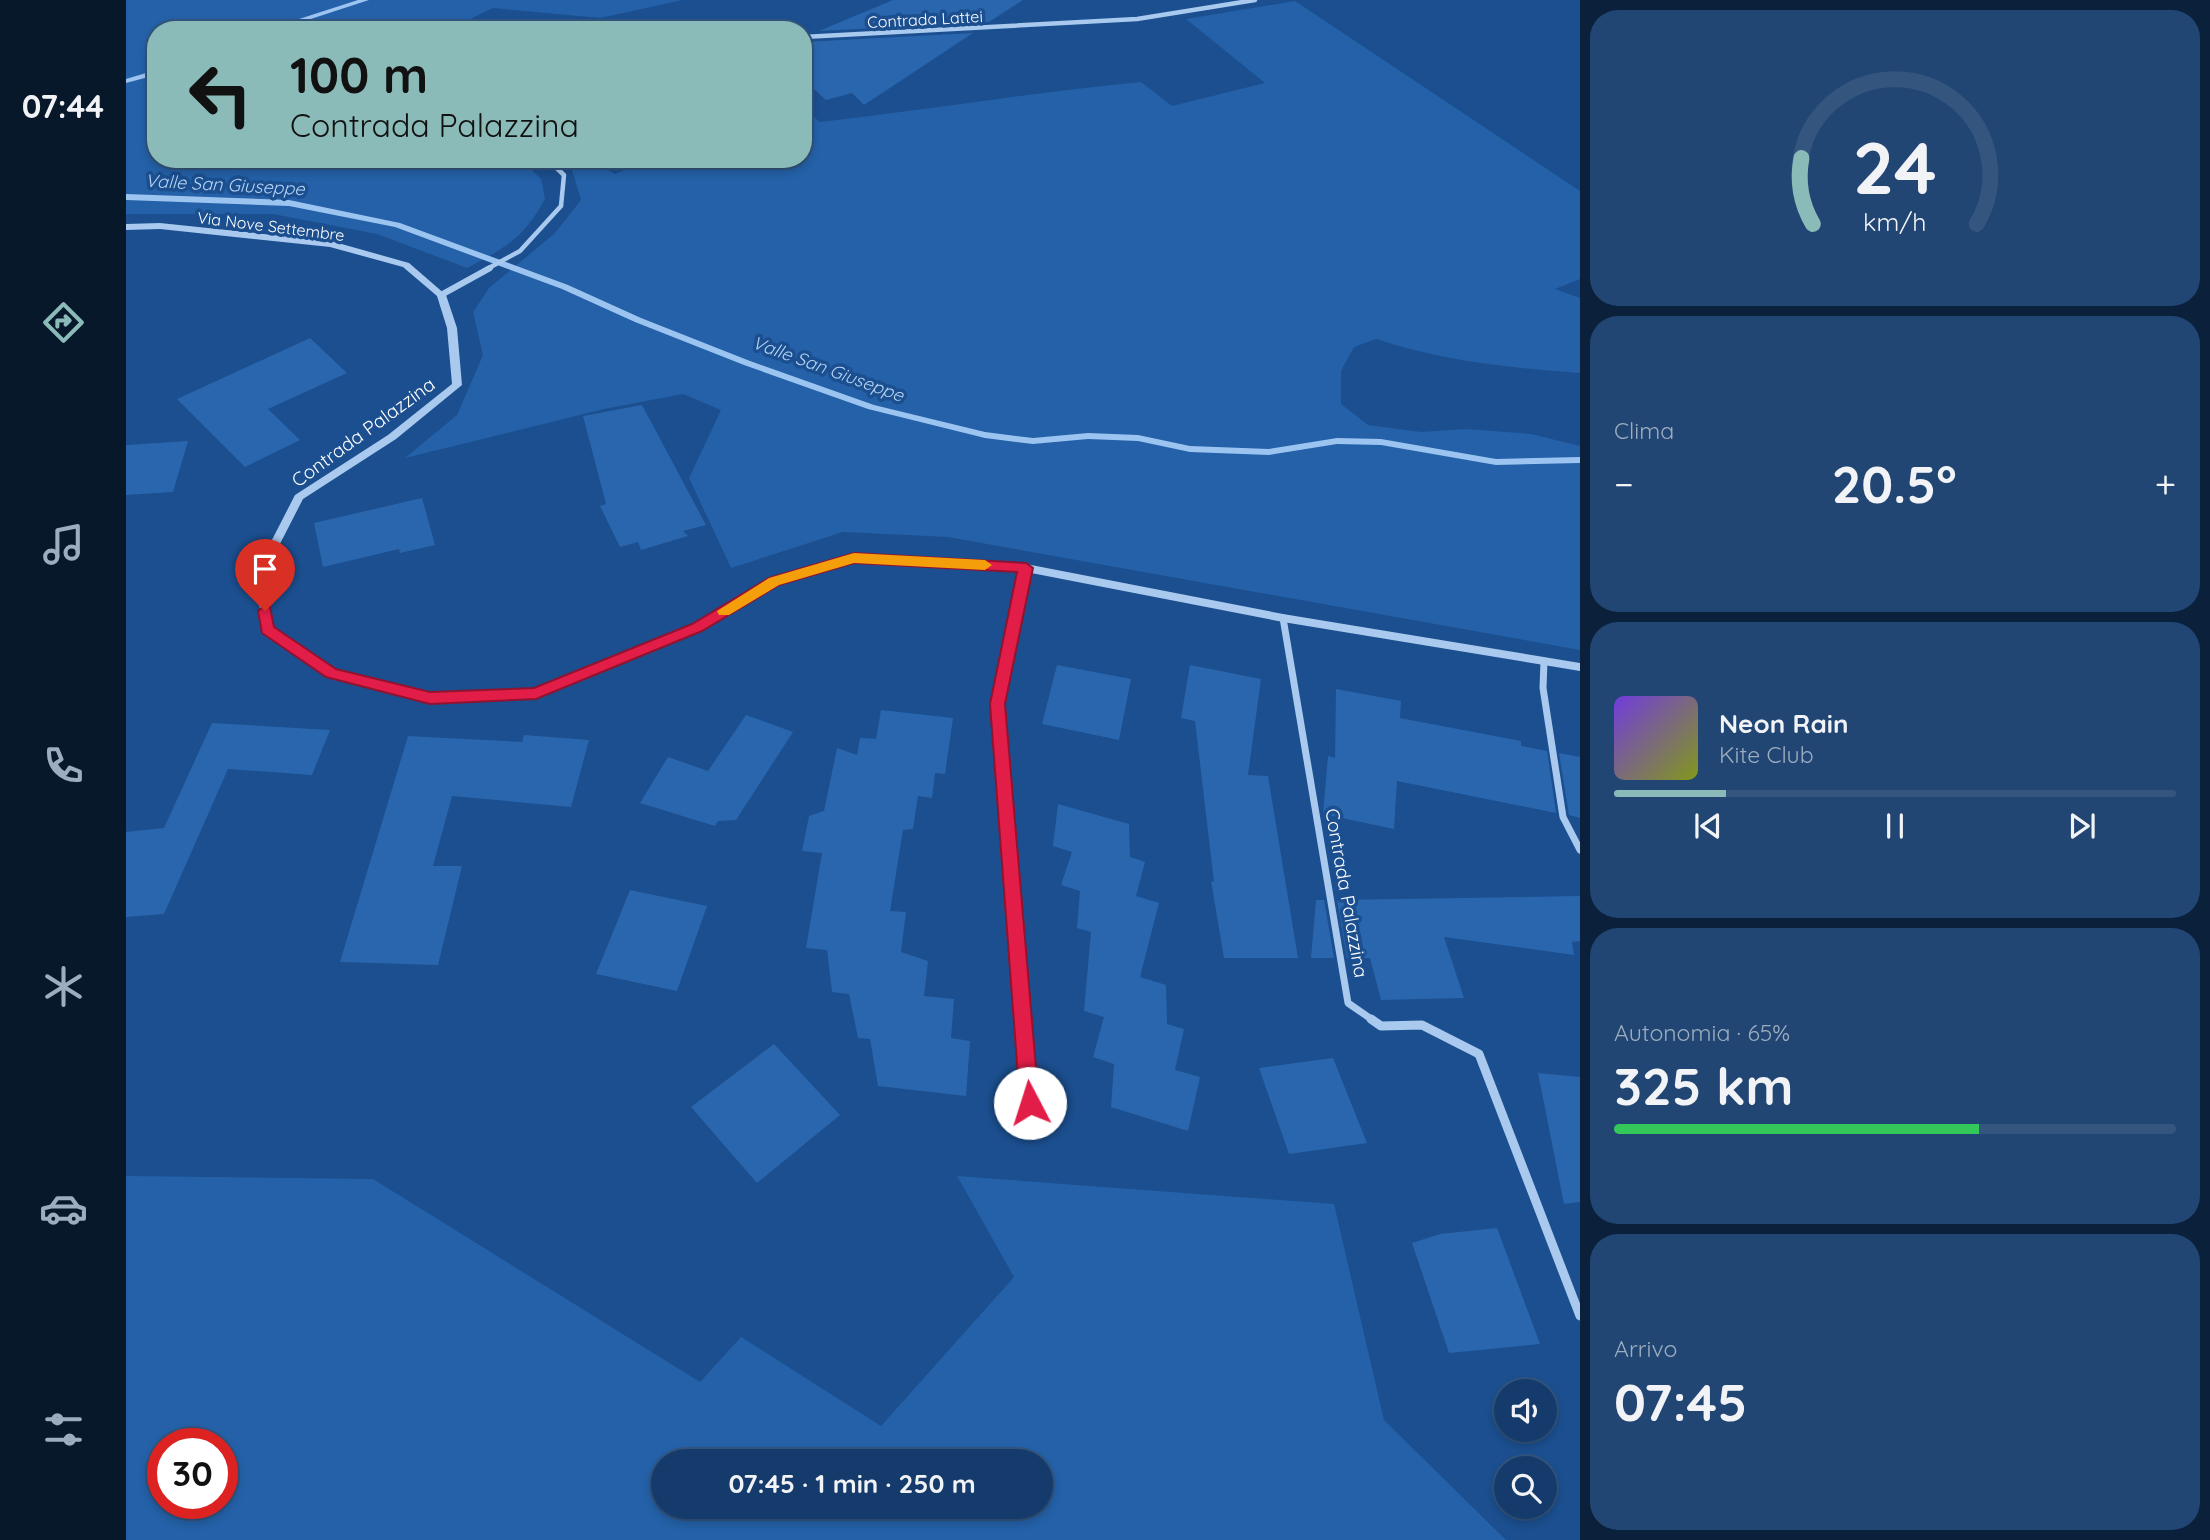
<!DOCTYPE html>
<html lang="it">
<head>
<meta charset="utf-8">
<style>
	body { margin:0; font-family:Quicksand,sans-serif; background:#214673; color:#f1f3f6; height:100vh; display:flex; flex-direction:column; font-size:26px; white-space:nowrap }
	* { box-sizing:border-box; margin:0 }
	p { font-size:23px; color:#9dadc1 }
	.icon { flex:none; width:38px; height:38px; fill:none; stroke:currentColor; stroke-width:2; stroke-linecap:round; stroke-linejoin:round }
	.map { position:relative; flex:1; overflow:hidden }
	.side { display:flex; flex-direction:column; gap:10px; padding:10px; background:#0b203b; width:630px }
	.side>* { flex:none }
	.guide { position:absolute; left:21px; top:21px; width:665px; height:147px; border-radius:28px; box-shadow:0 4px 10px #0003,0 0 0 2px #33557e; background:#8bbbb9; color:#111; overflow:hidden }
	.buttons { position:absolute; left:1368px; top:1379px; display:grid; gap:14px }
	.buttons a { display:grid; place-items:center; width:63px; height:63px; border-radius:50%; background:#143b6b; box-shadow:0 4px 10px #0003,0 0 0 2px #33557e; font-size:35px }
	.speed { position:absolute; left:21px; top:1428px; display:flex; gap:14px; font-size:35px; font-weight:700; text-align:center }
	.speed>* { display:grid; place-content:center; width:91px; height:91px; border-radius:50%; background:#143b6b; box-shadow:0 4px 10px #0003,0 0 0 2px #33557e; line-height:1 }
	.speed .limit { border:10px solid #d22; background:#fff; color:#111 }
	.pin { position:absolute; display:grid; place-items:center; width:60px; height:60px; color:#fff; margin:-72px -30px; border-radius:50% 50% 50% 0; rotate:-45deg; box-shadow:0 0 7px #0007 }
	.pin .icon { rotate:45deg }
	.me { position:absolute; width:77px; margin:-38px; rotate:355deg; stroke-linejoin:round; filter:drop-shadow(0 0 5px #0008) }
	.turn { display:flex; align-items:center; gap:24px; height:147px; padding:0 28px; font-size:32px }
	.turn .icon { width:91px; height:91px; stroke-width:2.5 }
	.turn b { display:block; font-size:49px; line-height:60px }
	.big { font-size:52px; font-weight:700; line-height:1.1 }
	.side .widget { flex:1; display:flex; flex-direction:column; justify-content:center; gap:10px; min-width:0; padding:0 24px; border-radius:28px; background:#214673 }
	.side .dial { align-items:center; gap:0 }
	.dial svg { height:182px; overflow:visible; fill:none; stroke:#33557e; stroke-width:7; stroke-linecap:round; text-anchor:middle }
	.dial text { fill:#f1f3f6; stroke:none }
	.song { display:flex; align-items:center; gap:21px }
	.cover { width:84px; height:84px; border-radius:10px; background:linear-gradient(135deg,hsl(260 70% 55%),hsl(70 70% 35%)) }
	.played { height:7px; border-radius:4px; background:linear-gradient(90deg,#8bbbb9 20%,#33557e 20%) }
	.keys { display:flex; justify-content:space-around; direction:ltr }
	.heat { display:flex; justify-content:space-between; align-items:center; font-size:38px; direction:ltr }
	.charge { height:10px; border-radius:5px; background:linear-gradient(90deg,#34c759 65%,#33557e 0) }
	.trip { position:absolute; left:525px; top:1449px; width:402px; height:70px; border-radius:35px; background:#143b6b; box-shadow:0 4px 10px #0003,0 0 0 2px #33557e; font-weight:700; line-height:70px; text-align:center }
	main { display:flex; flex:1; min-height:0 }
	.tab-bar { display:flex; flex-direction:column; width:126px; justify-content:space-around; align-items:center; background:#08182b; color:#9dadc1 }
	.tab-bar .icon { width:49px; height:49px }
	.tab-bar .on { color:#8bbbb9 }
	.tab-bar b { font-size:32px; color:#f1f3f6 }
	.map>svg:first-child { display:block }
	.green { fill:#2461a8; fill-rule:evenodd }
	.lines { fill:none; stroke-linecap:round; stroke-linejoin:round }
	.stream { fill:#9cc4f0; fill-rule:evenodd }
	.building { fill:#2a66ad }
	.minor-far3 { stroke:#a9c9ee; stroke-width:4.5 }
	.minor-far2 { stroke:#a9c9ee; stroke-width:6 }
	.minor-far1 { stroke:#a9c9ee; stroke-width:7 }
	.minor { stroke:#a9c9ee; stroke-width:9 }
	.tertiary { fill:#a9c9ee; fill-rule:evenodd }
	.route { fill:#e11d48; stroke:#92132f; stroke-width:2 }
	.slow { fill:#f59e0b }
	.labels { text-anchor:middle; stroke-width:7; stroke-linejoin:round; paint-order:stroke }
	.far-street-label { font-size:16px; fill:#fff; stroke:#1b4f8f }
	.far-water-label { font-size:18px; font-style:italic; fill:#b5d3f5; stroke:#1b4f8f }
	.street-label { font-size:19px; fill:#fff; stroke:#1b4f8f }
</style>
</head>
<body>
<main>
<nav class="tab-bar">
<b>07:44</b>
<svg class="icon on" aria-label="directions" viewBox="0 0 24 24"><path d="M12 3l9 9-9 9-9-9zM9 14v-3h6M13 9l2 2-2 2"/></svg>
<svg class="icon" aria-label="music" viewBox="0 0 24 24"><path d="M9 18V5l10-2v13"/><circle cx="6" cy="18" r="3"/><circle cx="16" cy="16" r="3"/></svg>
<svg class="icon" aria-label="phone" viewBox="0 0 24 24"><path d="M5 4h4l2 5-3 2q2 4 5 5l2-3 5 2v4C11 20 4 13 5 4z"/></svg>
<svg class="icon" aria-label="climate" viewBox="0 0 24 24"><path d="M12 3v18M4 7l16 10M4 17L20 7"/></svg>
<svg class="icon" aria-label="car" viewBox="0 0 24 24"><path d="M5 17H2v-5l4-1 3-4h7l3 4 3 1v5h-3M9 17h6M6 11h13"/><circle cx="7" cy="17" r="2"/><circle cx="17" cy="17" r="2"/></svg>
<svg class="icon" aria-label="filters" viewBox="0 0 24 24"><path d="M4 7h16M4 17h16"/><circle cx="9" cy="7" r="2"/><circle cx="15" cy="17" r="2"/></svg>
</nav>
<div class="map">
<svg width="1454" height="1540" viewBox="0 0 1454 1540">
	<rect width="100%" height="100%" fill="#1b4f8f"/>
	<g class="green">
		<path d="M0,0H557L474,18L367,8L321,30H30V159H394L415,179L419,199C398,238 379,248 341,268L251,234L147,214H0Z"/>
		<path d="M1169,1L1454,191V279L1429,289L1454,298V373C1385,368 1316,361 1250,339L1228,347L1215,371V404L1242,425L1295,432L1340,429L1405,434L1454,446V650L822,537L717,532L605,568L563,478L595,410L557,394L478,409L279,458L331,415L357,355L347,312L363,288L429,233L455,200L446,170L434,159H462L489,174L523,159H677V108L694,122C801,110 908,92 1015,82L1046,106L1139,83L1060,19Z"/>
		<path d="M0,1176L247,1179L574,1382L615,1337L755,1426L888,1277L831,1176L1208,1204L1258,1420L1380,1540H0ZM37,1444H96V1503H37ZM537,1461H915V1507H537Z"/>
	</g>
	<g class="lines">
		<g class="stream">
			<path d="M232,0H243L151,30H139Z"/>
			<path d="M30,70V75L0,83V79Z"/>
			<path d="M0,194L163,200L274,223L442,285L515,318L624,361L748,405L859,432L907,438L962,433L1012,435L1064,446L1143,449L1211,438L1255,439L1370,459L1454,457V463L1370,465L1255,445L1211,444L1143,455L1064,452L1012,441L962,439L907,444L859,438L742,409L618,365L509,322L436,289L269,227L163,206L0,200Z"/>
		</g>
	</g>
	<g class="building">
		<path d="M767,0H897L863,22L693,31Z"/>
		<path d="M847,33L738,105L726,93L700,100L677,79V42Z"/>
		<path d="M184,338L221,373L142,409L174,440L119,467L51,399Z"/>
		<path d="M516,405L580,525L557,531L562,536L515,550L512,542L494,547L474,506L480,504L457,416Z"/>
		<path d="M62,441L47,492L0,495V445Z"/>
		<path d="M296,498L309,545L274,553L273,549L197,567L188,523Z"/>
		<path d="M931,665L1005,679L993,740L916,724Z"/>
		<path d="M1064,665L1135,679L1122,775L1142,776L1172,958H1098L1085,881L1088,882L1069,721L1055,718Z"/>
		<path d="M1210,689L1275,701L1274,718L1395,741V746L1421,751L1430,813L1271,781L1268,829L1197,814L1202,756L1209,758Z"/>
		<path d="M755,710L827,718L819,774L809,773L806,798L792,796L787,829L777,830L764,911L780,912L775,952L802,961L798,996L828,999L825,1038L844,1041L840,1096L752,1086L744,1039L732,1038L723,994L706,992L701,950L680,948L696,853L676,851L683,816L698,811L711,748L731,755L734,738L750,739Z"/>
		<path d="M620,715L667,732L610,820L592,821L589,826L514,803L542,757L582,771Z"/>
		<path d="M86,723L204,730L186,775L102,769L38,914L0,917V832L38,828Z"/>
		<path d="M398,735L463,740L445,807L326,796L307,866H336L312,965L214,962L282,736L396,742Z"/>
		<path d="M1433,753L1454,757V818L1443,815Z"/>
		<path d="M932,804L1003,824L1004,857L1019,862L1010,896L1033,903L1014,977L1040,985L1041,1024L1058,1029L1049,1070L1074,1077L1062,1131L985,1107L988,1064L967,1057L978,1017L958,1011L965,932L951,928L954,891L935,885L946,852L927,846Z"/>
		<path d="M504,890L581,906L551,991L470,974Z"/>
		<path d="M1454,896V941L1446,942L1448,955L1318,937L1338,998L1255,1000L1244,958H1221L1211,900Z"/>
		<path d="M1190,900H1198L1208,958H1185Z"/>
		<path d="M648,1044L714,1115L631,1183L565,1107Z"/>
		<path d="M1207,1058L1241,1143L1163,1154L1133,1068Z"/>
		<path d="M1412,1073L1454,1077V1202L1438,1204Z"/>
		<path d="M1371,1228L1414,1344L1323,1353L1286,1243L1314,1234Z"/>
	</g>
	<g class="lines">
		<g class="minor-far3">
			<path d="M677,37L1011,19L1129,0"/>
			<path d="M361,269L394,251L435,206L438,175L421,159"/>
		</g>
		<g class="minor-far2">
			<path d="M315,295L364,268"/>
			<path d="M892,604L900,568"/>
		</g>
		<g class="minor-far1">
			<path d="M893,602L871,704L896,1021"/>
			<path d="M1157,618L1222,1003L1248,1021"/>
			<path d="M1418,661L1417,688L1437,817L1454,850"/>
		</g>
		<g class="minor">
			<path d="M896,1019L903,1103"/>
			<path d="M1245,1019L1255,1026L1296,1025L1353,1054L1454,1316"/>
		</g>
		<path class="tertiary" d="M34,223L205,241L283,263L320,295L331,328L336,385L270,439L177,499L139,573L146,627L209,670L304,694L409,689L567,624L644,578L728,554L900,564L1157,614L1454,663V671L1157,622L900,572L728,562L652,584L575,630L410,697L304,702L201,676L137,632L129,573L169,495L262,435L326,384L321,328L311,296L277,267L204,247L34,229L0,230V224Z"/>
	</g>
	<path class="route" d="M728,553L900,563L907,568L879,704L913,1103L910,1109L904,1112L897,1109L894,1103L864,704L891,572L728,563L653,585L576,631L410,699L304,704L200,677L136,633L132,611L139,605L144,607L148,627L210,669L304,692L408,688L566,624L643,578Z"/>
	<path class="slow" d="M728,553L859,560L866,565L859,570L728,563L653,585L603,615H593L591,611L643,578Z"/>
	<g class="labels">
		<g class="far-street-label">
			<text transform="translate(799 19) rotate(-3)" y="6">Contrada Lattei</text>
			<text transform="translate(145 226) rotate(7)" y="6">Via Nove Settembre</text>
		</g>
		<g class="far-water-label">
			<text transform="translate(99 185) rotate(3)" y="6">Valle San Giuseppe</text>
			<text transform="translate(702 369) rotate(20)" y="6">Valle San Giuseppe</text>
		</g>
		<g class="street-label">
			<text transform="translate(237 432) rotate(-36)" y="7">Contrada Palazzina</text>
			<text transform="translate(1221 893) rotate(80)" y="7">Contrada Palazzina</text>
		</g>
	</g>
</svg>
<div class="buttons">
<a><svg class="icon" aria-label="sound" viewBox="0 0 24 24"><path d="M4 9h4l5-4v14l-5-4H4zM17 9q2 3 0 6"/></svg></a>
<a><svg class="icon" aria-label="search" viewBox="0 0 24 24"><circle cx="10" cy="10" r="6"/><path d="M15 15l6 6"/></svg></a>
</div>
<div class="speed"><div class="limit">30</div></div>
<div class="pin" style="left:139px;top:611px;background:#d93025"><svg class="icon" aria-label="arrive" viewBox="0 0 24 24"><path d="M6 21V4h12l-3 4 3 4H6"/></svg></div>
<svg class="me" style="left:904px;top:1103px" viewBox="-20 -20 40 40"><circle r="19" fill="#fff"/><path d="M0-13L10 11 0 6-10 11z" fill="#e11d48"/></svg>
<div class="trip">07:45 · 1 min · 250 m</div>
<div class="guide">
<div class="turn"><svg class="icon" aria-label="left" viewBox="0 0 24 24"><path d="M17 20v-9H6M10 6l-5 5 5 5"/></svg><div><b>100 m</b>Contrada Palazzina</div></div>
</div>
</div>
<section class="side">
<div class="widget dial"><svg viewBox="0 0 100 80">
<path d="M14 69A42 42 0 1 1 86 69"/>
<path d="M14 69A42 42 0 0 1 9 40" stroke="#8bbbb9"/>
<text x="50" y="56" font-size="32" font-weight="700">24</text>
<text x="50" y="72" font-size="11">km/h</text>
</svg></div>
<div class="widget"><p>Clima</p>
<div class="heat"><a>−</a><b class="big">20.5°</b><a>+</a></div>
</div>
<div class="widget">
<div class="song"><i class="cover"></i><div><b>Neon Rain</b><p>Kite Club</p></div></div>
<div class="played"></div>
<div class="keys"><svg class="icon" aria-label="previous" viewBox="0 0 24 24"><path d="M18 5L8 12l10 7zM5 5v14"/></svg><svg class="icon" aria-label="pause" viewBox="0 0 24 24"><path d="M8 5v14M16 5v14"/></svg><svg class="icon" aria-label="next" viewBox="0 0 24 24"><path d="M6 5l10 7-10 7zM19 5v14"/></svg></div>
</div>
<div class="widget"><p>Autonomia · 65%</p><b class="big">325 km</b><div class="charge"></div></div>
<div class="widget"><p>Arrivo</p><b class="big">07:45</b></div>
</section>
</main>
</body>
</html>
